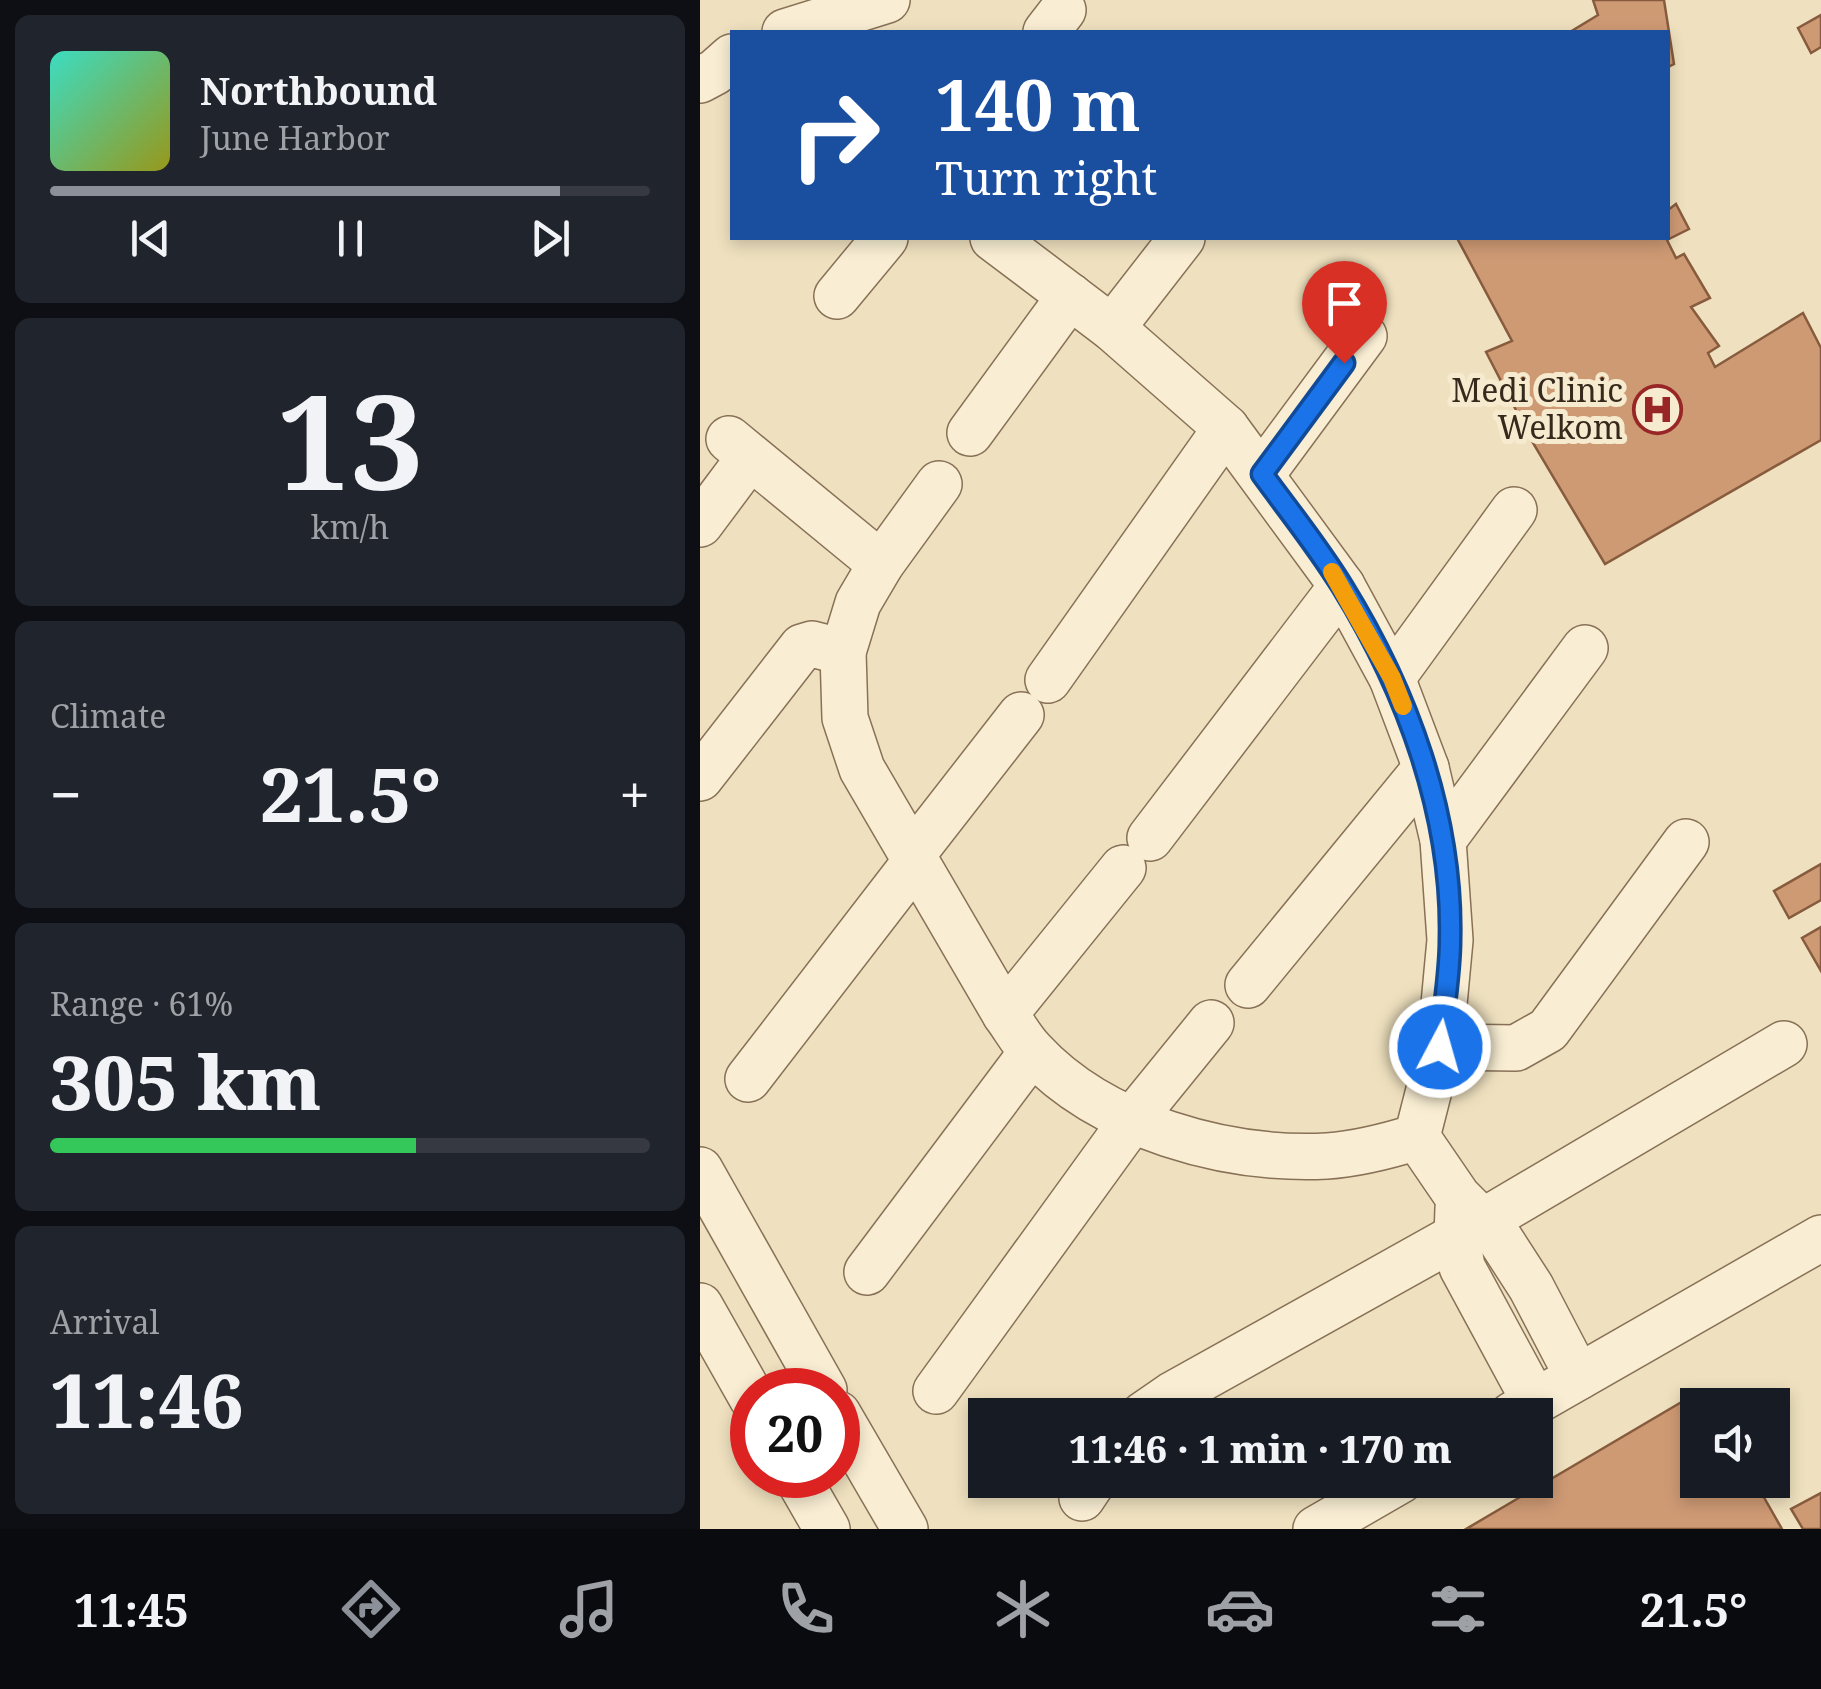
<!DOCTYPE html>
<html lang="en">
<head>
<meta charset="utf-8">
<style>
	body { margin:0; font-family:"Noto Serif",serif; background:#20242c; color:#f1f3f6; height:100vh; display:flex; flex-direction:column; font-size:38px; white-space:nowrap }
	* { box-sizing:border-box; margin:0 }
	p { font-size:32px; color:#9ea1a6 }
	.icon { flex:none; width:55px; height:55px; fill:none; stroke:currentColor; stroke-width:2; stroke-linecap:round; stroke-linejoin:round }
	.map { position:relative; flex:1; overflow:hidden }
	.side { display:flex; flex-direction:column; gap:15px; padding:15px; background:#0d0f14; width:700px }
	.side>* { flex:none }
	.hud { position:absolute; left:30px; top:30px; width:940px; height:210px; border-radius:0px; box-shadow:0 5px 15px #0003; background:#1a4fa0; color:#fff; overflow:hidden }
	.tools { position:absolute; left:980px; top:1388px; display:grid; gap:20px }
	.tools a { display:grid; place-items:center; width:110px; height:110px; border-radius:0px; background:#171b24; box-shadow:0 5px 15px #0003; font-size:50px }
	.speed { position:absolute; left:30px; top:1368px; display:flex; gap:20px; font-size:50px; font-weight:700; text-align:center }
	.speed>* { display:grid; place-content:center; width:130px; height:130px; border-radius:50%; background:#171b24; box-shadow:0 5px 15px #0003; line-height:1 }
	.speed .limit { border:15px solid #d22; background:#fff; color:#111 }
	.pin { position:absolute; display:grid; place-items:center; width:85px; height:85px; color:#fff; margin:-102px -42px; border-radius:50% 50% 50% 0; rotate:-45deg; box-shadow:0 0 10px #0007 }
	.pin .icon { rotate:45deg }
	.me { position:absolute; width:110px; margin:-55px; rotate:6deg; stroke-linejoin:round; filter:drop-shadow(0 0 8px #0008) }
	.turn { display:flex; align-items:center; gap:35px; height:210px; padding:0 40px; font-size:45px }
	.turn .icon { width:130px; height:130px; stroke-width:2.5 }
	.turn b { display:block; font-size:70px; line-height:85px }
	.big { font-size:75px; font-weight:800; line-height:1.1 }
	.side .tile { flex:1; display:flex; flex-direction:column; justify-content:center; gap:15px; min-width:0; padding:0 35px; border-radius:15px; background:#20242c }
	.side .dial { align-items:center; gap:0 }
	.dial b { font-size:130px; line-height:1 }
	.song { display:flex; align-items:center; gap:30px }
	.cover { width:120px; height:120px; border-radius:15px; background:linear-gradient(135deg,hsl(170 70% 55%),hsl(60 70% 35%)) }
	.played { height:10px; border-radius:5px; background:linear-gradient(90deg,#8c9099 85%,#363941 85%) }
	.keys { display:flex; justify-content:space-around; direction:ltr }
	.heat { display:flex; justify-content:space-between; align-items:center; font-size:55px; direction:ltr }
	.charge { height:15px; border-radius:8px; background:linear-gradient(90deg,#34c759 61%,#363941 0) }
	.trip { position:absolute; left:268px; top:1398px; width:585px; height:100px; border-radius:0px; background:#171b24; box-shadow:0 5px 15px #0003; font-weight:800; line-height:100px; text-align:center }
	.tabs { display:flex; height:160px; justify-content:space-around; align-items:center; background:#090b0e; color:#9ea1a6 }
	.tabs .icon { width:70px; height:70px }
	.tabs .active { color:#8c9099 }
	.tabs b { font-size:45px; color:#f1f3f6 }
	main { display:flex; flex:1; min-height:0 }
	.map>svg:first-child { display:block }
	.building { fill:#ce9a74; stroke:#875b3d; stroke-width:2.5 }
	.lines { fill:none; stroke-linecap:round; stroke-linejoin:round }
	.minor-casing { stroke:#887157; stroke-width:48 }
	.minor { stroke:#f9eed3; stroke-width:45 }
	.route-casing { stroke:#114b97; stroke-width:25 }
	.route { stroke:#1a73e8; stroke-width:18 }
	.slow { stroke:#f59e0b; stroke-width:18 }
	.labels { text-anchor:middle; stroke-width:10; stroke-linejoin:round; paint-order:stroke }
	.poi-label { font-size:32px; fill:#37291c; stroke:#f6ebcf; text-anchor:end }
</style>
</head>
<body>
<main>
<section class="side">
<div class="tile">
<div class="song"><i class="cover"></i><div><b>Northbound</b><p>June Harbor</p></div></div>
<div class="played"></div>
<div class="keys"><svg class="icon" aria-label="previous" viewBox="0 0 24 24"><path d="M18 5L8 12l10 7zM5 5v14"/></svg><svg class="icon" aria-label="pause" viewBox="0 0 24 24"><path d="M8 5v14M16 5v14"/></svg><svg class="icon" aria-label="next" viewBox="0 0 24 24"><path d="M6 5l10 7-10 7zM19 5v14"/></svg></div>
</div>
<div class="tile dial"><b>13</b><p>km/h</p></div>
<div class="tile"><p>Climate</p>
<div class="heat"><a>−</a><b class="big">21.5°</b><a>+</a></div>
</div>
<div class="tile"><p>Range · 61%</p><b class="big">305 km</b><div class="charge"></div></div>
<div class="tile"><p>Arrival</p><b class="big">11:46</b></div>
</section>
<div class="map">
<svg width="1121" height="1529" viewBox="0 0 1121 1529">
	<rect width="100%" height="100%" fill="#efe1bf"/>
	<g class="building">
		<path d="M893,0H964L974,64L968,67V32H870L898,15Z"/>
		<path d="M1121,15V47L1111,53L1098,28Z"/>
		<path d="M976,204L989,229L967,240L976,258L984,254L1010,298L991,307L1019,346L1008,353L1015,367L1103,313L1121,348V440L905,564L833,443L786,352L812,341L757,238H968V210Z"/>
		<path d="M1121,864V900L1089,918L1074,891Z"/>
		<path d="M1121,927V971L1102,938Z"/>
		<path d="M1002,1390L1010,1405H998V1480H1054L1082,1529H766Z"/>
		<path d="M1121,1493V1529H1103L1091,1509Z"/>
	</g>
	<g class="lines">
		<defs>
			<g id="minor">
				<path d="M85,32L187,0"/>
				<path d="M346,32L363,10"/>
				<path d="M0,80L15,72L32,57"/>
				<path d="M293,238L412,328L526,428L642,586L692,678L726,768L743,840L750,940L740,1047L717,1137L758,1197L800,1239L831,1287L878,1377"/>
				<path d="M137,296L185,238"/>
				<path d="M412,328L482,238"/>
				<path d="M270,433L370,296"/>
				<path d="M29,439L181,564"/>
				<path d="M562,474L664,336"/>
				<path d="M239,484L181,564L158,603L143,652L145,718L162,769L305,1014C314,1026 322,1041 332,1051C402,1127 527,1161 627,1156C658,1154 688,1146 717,1137"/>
				<path d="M0,524L50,457"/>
				<path d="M692,678L814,510"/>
				<path d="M348,680L526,428"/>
				<path d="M0,778L102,647L112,644L143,652"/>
				<path d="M450,838L642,586"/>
				<path d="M743,840L885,648"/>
				<path d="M212,855L321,715"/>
				<path d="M548,985L726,768"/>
				<path d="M305,1014L423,868"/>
				<path d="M740,1047L816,1048L848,1030L986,842"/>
				<path d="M48,1079L216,861"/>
				<path d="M0,1170L124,1390"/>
				<path d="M758,1208L757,1237L762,1267L835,1402"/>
				<path d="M167,1272L332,1052"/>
				<path d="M0,1306L52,1398"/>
				<path d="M236,1391L433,1119L511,1023"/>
				<path d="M138,1414L205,1529"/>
				<path d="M443,1415L472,1395L784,1221L1084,1044"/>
				<path d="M812,1415L1121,1238"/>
				<path d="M96,1475L127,1529"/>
				<path d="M382,1498L394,1480"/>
				<path d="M616,1529L701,1480"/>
			</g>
		</defs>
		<use href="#minor" class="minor-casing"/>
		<use href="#minor" class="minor"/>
	</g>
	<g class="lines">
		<defs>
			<path id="route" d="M644,363L562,474C589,511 618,547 642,586C707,691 753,815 750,940C750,975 743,1012 740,1047"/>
		</defs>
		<use href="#route" class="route-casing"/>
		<use href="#route" class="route"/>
		<path class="slow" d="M632,572L692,678L703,706"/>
	</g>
	<defs>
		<symbol id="hospital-ring" viewBox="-11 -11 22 22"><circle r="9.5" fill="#f6ebcf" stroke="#982626" stroke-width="1.5"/><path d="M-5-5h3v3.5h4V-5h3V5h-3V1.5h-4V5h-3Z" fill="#982626"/></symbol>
	</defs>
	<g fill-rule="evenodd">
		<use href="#hospital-ring" x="930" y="382" width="55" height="55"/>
	</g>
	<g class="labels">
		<g class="poi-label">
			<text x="923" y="402">Medi Clinic<tspan x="923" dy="37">Welkom</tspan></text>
		</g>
	</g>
</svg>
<div class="tools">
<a><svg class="icon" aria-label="sound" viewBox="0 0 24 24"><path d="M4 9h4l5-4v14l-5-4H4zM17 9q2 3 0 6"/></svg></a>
</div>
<div class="speed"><div class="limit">20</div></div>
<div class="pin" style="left:644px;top:363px;background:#d93025"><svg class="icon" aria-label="arrive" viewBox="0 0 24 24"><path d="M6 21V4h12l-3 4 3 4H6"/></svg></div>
<svg class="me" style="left:740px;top:1047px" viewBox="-20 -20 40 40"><circle r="17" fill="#1a73e8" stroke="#fff" stroke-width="3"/><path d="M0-11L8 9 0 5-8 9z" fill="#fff"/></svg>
<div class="trip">11:46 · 1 min · 170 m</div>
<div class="hud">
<div class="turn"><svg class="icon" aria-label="right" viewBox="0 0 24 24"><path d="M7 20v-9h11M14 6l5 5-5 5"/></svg><div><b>140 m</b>Turn right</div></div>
</div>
</div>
</main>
<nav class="tabs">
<b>11:45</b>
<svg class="icon active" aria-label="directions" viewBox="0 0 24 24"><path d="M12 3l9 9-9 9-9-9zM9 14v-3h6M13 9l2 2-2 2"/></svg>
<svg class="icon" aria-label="music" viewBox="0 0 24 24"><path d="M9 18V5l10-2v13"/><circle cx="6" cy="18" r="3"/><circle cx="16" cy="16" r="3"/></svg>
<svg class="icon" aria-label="phone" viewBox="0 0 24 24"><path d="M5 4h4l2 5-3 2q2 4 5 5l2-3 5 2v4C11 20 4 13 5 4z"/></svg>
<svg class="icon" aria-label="climate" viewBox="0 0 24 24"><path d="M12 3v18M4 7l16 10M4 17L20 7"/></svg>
<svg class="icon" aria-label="car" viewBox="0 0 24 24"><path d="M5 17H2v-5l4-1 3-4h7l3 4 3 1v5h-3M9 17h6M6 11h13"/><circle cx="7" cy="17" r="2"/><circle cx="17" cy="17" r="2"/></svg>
<svg class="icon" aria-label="filters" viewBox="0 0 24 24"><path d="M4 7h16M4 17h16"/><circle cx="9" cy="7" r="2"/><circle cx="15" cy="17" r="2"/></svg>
<b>21.5°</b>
</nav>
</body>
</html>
